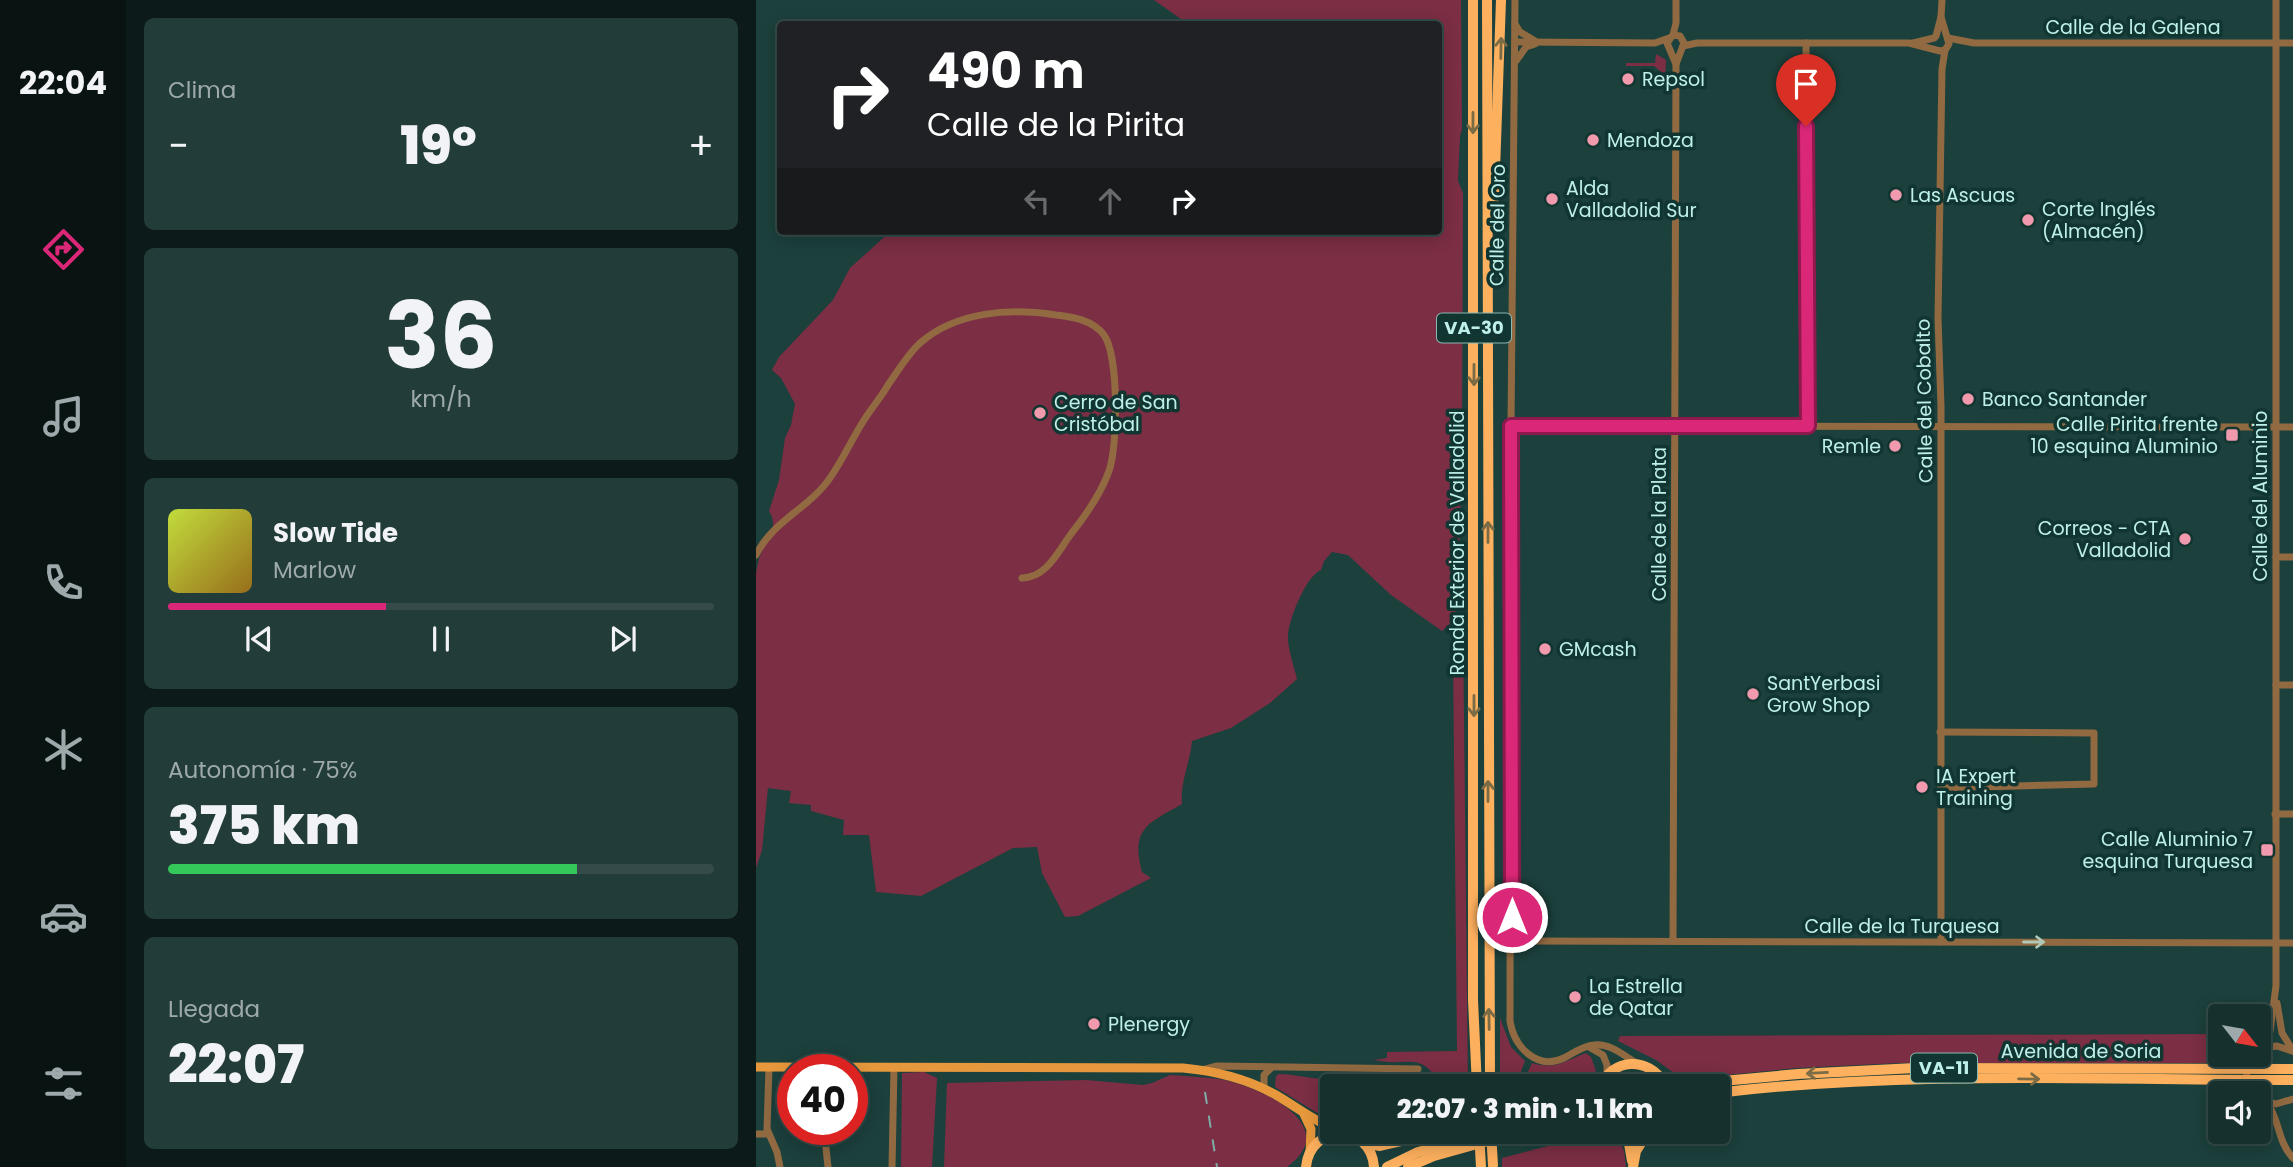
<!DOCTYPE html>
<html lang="es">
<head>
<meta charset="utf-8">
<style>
	body { margin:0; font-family:Poppins,sans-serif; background:#223c39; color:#f1f3f6; height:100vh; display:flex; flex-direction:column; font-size:26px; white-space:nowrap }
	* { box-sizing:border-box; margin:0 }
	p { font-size:23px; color:#9da9aa }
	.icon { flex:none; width:38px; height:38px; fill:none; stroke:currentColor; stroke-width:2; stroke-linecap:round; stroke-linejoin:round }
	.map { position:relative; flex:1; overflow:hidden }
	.drawer { display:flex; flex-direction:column; gap:18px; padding:18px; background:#0c1a19; width:630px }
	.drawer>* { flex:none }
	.banner { position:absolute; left:21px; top:21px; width:665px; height:214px; border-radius:7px; box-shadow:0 4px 18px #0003,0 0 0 2px #344b49; background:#202124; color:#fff; overflow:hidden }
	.needle { width:46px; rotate:121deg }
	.controls { position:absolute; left:1452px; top:1004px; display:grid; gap:14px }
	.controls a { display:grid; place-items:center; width:63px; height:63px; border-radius:7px; background:#15302d; box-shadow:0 4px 18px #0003,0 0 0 2px #344b49; font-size:35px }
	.speed { position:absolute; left:21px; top:1054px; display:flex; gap:14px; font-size:35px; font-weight:700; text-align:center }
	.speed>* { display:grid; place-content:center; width:91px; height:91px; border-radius:50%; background:#15302d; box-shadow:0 4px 18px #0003,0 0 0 2px #344b49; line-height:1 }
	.speed .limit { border:10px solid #d22; background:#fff; color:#111 }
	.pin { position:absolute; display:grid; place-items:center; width:60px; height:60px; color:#fff; margin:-72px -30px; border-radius:50% 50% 50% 0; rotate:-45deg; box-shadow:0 0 7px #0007 }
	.pin .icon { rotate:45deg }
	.me { position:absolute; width:77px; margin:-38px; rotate:0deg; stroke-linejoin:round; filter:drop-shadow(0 0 5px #0008) }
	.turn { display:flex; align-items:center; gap:24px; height:147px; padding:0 35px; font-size:32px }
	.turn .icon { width:91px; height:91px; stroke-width:2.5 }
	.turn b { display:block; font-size:49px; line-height:60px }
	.lanes { display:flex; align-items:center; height:66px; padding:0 35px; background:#0003; justify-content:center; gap:35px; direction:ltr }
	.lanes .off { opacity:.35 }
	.big { font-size:52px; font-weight:800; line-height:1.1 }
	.drawer .tile { flex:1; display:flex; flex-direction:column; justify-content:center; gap:10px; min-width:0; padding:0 24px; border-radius:10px; background:#223c39 }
	.drawer .dial { align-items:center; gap:0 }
	.dial b { font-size:91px; line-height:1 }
	.song { display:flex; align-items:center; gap:21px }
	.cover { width:84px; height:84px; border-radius:10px; background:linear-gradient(135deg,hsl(70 70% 55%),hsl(40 70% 35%)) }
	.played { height:7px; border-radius:4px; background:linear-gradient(90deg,#db2777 40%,#344b49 40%) }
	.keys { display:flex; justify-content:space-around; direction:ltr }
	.heat { display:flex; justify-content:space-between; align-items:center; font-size:38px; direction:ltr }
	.charge { height:10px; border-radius:5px; background:linear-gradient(90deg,#34c759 75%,#344b49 0) }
	.trip { position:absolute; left:564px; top:1074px; width:410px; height:70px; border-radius:7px; background:#15302d; box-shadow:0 4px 18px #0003,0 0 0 2px #344b49; font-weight:800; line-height:70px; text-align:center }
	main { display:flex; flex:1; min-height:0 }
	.tab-bar { display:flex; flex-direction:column; width:126px; justify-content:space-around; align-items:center; background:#081312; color:#9da9aa }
	.tab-bar .icon { width:49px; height:49px }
	.tab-bar .on { color:#db2777 }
	.tab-bar b { font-size:32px; color:#f1f3f6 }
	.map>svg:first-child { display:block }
	.green { fill:#7b2e44 }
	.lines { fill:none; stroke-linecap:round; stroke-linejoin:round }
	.minor { stroke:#916a42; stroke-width:7 }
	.major { stroke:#e8983c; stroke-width:9 }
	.highway { stroke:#fdb05e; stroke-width:10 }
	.rail { stroke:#7faca6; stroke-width:2; stroke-dasharray:12 12; stroke-linecap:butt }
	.highway-bridge { stroke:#fdb05e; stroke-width:10 }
	.oneway { stroke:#7b6c45 }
	.oneway2 { stroke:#b0c8b7 }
	.route-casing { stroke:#8e194d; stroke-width:18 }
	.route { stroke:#db2777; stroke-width:12 }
	.poi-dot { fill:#f29aad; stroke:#113531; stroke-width:2.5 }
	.labels { text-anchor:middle; stroke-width:7; stroke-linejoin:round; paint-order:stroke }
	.shield { fill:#113531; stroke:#8ab8b2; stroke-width:2 }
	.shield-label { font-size:18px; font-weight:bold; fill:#bef0e9 }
	.street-label { font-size:19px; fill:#bef0e9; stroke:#113531 }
	.poi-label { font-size:19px; fill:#bef0e9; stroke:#113531; text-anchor:start }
</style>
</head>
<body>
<main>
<nav class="tab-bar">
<b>22:04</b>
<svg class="icon on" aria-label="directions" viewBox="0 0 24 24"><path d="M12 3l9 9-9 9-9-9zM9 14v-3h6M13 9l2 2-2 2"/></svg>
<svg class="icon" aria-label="music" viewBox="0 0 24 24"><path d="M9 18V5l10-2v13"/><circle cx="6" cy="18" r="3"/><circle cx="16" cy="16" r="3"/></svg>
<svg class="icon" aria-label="phone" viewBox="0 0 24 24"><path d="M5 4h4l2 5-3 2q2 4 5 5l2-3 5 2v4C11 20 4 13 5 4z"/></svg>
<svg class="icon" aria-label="climate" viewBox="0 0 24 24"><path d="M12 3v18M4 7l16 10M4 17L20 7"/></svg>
<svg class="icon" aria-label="car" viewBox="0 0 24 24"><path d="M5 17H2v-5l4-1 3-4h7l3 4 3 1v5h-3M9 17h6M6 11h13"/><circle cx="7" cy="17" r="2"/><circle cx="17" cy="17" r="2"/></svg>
<svg class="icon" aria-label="filters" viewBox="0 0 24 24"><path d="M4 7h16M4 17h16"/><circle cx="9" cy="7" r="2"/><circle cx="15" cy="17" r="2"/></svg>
</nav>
<section class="drawer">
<div class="tile"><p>Clima</p>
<div class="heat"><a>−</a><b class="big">19°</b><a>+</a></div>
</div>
<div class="tile dial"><b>36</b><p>km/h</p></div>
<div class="tile">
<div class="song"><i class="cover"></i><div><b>Slow Tide</b><p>Marlow</p></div></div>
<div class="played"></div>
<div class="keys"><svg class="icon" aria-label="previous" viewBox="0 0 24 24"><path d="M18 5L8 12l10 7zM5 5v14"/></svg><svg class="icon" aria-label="pause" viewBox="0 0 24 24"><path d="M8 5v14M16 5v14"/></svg><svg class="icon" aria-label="next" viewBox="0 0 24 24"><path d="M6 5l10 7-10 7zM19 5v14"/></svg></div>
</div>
<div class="tile"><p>Autonomía · 75%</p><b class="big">375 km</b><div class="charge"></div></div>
<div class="tile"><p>Llegada</p><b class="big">22:07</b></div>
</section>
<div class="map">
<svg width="1537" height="1167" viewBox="0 0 1537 1167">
	<rect width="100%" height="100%" fill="#1c403c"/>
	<g class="green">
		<path d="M398,0H705L706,129L704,136L702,181L707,193L706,446L702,596L698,620L686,631L635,595L592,555L576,552L568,561L565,570C550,576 534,617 532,634C531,647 538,666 541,679L514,703L475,728L436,741C434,763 424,782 426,804C393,823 374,828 386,872L395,878L322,916L309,917L286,873L281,847L257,848L165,896L120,892L113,835H87L88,820L55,811V805L33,803L35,791L12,788L6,850L0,868V573C1,568 2,561 4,556C10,539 24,529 13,511L23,480L29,438L35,425L39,404L25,378L16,370L23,357L77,300L94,268L135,231H682V24H432Z"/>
		<path d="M900,54L910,60L909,86H904L905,72L898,66H870V63H899Z"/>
		<path d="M707,625L712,1087H686C664,1048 653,1068 618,1060L631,1058V1052L701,1051L697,658C705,649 700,635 707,625Z"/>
		<path d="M744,1018L755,1047L769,1061L759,1087H744Z"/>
		<path d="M1465,1034V1055H1485L1464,1063H1144L1041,1068L949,1077L918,1073L900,1060L862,1041L864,1036Z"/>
		<path d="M830,1053L835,1057L840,1071L826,1087H765L776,1063C801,1070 808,1061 830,1053Z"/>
		<path d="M168,1072L181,1078L176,1167H145L146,1073Z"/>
		<path d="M523,1074C547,1074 561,1084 585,1074L660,1075L670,1079L679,1087H576V1122L519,1087L520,1076Z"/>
		<path d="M414,1075C430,1076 447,1077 463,1079C501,1085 589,1125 531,1167H188L191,1083L330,1080L387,1085L396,1083Z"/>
		<path d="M839,1134H851L862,1138L868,1151L870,1167H746V1158Z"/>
	</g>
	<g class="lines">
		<g class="minor">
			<path d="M759,0L755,426L754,1021C758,1046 780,1071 808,1058C818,1053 826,1046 838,1045C855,1043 868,1056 882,1064"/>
			<path d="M759,24L764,32L779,41"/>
			<path d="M917,35L924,36L928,43L920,64L917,941"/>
			<path d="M1180,36L1185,17L1186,0"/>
			<path d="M1192,38L1218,43H1537"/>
			<path d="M759,42L899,43L913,38"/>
			<path d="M1050,43L1052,426"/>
			<path d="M1157,43L1178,38"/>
			<path d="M927,46L941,43H1153L1184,51L1189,50"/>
			<path d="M760,61L770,47L779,44"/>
			<path d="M920,64L911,43L917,35L920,23V0"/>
			<path d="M755,426L1537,427"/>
			<path d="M0,555C17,520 56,507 76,475C87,459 95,441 105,425C113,411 124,399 132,385C142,371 151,355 164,343C201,311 254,308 300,315C317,317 337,320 348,335C363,356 362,446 353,471C345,494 330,515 315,534C301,553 291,577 266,578"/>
			<path d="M1520,557H1537"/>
			<path d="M1520,685H1537"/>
			<path d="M1184,732L1338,733V784L1185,788"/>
			<path d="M1519,814H1537"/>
			<path d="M756,941L1537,943"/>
			<path d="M1185,942V406L1182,318L1186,69L1189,50L1193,44L1185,17"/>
			<path d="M1521,1003L1526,1033L1537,1051"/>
			<path d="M833,1047L847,1055L851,1065V1075"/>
			<path d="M1505,1048L1521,1046L1536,1051"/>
			<path d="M1503,1049L1514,1031L1520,986V0"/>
			<path d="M1492,1065L1490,1080L1498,1094"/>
			<path d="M13,1067L11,1129L21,1152L24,1167"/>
			<path d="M446,1070L461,1066L662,1069"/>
			<path d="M508,1089V1075L515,1068"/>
			<path d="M1503,1099L1520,1104L1537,1099"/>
			<path d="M1511,1103C1524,1120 1521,1141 1537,1158"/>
			<path d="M68,1129L72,1167"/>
			<path d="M0,1134H12"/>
			<path d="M136,1167L138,1067"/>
		</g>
		<g class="major">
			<path d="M0,1067L427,1068C460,1071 490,1078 520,1095C539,1106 555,1119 576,1128"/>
			<path d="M548,1114L555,1129L554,1153"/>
		</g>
		<g class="highway">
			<path d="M717,0V1000L721,1087"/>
			<path d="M731,0L734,1087"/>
			<path d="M737,227L745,0"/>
			<path d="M1473,1068L1496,1055"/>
			<path d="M905,1078L921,1084H934L1042,1074L1159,1068L1537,1069"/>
			<path d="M844,1087C856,1058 892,1056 908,1083"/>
			<path d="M961,1093C1152,1070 1345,1080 1537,1080"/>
			<path d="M866,1132L873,1144L876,1161"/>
			<path d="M609,1143L624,1146L685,1132"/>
			<path d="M550,1167C554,1123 615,1123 618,1167"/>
			<path d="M631,1167L662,1152L730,1134"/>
			<path d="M652,1167L678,1156L764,1132"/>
			<path d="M877,1167L880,1151L892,1132"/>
		</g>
		<path class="rail" d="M449,1092L461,1167"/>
		<g class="highway-bridge">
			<path d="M723,1132L725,1167"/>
			<path d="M735,1132L737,1165"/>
		</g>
	</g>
	<defs><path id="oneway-shaft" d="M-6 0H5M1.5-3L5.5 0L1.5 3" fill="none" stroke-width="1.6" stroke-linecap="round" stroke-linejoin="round" transform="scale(1.75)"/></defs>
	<g class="oneway">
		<use href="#oneway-shaft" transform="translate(745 48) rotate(-89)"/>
		<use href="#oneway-shaft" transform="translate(717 123) rotate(90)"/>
		<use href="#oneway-shaft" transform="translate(718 375) rotate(90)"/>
		<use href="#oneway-shaft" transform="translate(732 532) rotate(-90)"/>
		<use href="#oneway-shaft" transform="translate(718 706) rotate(90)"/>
		<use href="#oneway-shaft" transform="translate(732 791) rotate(-90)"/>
		<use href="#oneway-shaft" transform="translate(733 1019) rotate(-91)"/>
		<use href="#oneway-shaft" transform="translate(1061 1073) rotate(177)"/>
		<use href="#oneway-shaft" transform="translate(1273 1079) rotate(1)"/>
	</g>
	<use class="oneway2" href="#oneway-shaft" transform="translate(1278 942)"/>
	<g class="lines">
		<defs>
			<path id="route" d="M756,917L755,426H1052L1050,126"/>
		</defs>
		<use href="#route" class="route-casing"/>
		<use href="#route" class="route"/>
	</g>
	<g class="poi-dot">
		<circle cx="872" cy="79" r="7"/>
		<circle cx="837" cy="140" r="7"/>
		<circle cx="1140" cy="195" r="7"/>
		<circle cx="796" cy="199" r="7"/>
		<circle cx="1272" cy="220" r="7"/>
		<circle cx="1212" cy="399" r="7"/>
		<circle cx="284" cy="413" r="7"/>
		<rect x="1469" y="428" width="14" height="14" rx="3.5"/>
		<circle cx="1139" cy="446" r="7"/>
		<circle cx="1429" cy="539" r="7"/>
		<circle cx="789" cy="649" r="7"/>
		<circle cx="997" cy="694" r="7"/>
		<circle cx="1166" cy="787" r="7"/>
		<rect x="1504" y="843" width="14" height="14" rx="3.5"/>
		<circle cx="819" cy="997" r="7"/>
		<circle cx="338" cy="1024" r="7"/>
	</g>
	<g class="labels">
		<g class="shield">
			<rect x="681" y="313.5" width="74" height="29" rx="5"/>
			<rect x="1155" y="1053.5" width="66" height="29" rx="5"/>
		</g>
		<g class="shield-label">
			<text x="718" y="334">VA-30</text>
			<text x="1188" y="1074">VA-11</text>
		</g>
		<g class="street-label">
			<text x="1377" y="34">Calle de la Galena</text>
			<text transform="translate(741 225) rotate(-89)" y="7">Calle del Oro</text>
			<text transform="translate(1168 401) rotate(-91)" y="7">Calle del Cobalto</text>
			<text transform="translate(1504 496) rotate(-90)" y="7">Calle del Aluminio</text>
			<text transform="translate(903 524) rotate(-90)" y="7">Calle de la Plata</text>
			<text transform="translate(701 543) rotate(-90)" y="7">Ronda Exterior de Valladolid</text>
			<text x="1146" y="933">Calle de la Turquesa</text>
			<text x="1325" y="1058">Avenida de Soria</text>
		</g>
		<g class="poi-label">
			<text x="886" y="86">Repsol</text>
			<text x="851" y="147">Mendoza</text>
			<text x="810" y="195">Alda<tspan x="810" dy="22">Valladolid Sur</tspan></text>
			<text x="1154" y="202">Las Ascuas</text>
			<text x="1286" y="216">Corte Inglés<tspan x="1286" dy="22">(Almacén)</tspan></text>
			<text x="1226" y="406">Banco Santander</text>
			<text x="298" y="409">Cerro de San<tspan x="298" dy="22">Cristóbal</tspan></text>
			<text x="1462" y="431" text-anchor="end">Calle Pirita frente<tspan x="1462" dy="22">10 esquina Aluminio</tspan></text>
			<text x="1125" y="453" text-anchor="end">Remle</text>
			<text x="1415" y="535" text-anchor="end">Correos - CTA<tspan x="1415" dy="22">Valladolid</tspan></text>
			<text x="803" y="656">GMcash</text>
			<text x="1011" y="690">SantYerbasi<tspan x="1011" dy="22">Grow Shop</tspan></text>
			<text x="1180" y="783">IA Expert<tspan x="1180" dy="22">Training</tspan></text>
			<text x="1497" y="846" text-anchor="end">Calle Aluminio 7<tspan x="1497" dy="22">esquina Turquesa</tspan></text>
			<text x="833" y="993">La Estrella<tspan x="833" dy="22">de Qatar</tspan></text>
			<text x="352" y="1031">Plenergy</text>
		</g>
	</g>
</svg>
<div class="controls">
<a><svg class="needle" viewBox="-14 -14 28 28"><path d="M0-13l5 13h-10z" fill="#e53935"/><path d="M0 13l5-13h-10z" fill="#9da9aa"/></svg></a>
<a><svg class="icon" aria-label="sound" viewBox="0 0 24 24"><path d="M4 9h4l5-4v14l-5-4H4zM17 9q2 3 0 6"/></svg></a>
</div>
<div class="speed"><div class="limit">40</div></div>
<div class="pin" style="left:1050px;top:126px;background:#d93025"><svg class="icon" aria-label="arrive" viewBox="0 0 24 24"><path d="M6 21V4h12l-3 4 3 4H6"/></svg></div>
<svg class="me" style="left:756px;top:917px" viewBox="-20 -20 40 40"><circle r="17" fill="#db2777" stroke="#fff" stroke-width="3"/><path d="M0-11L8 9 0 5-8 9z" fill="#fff"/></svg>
<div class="trip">22:07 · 3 min · 1.1 km</div>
<div class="banner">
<div class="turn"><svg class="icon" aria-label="right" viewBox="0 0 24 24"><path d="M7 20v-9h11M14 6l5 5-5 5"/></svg><div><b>490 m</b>Calle de la Pirita</div></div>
<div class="lanes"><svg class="icon off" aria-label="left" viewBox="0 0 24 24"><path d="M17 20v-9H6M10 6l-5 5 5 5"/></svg><svg class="icon off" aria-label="ahead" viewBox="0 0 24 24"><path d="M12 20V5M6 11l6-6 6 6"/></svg><svg class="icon" aria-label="right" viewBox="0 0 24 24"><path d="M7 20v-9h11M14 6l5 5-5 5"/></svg></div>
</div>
</div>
</main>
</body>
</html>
